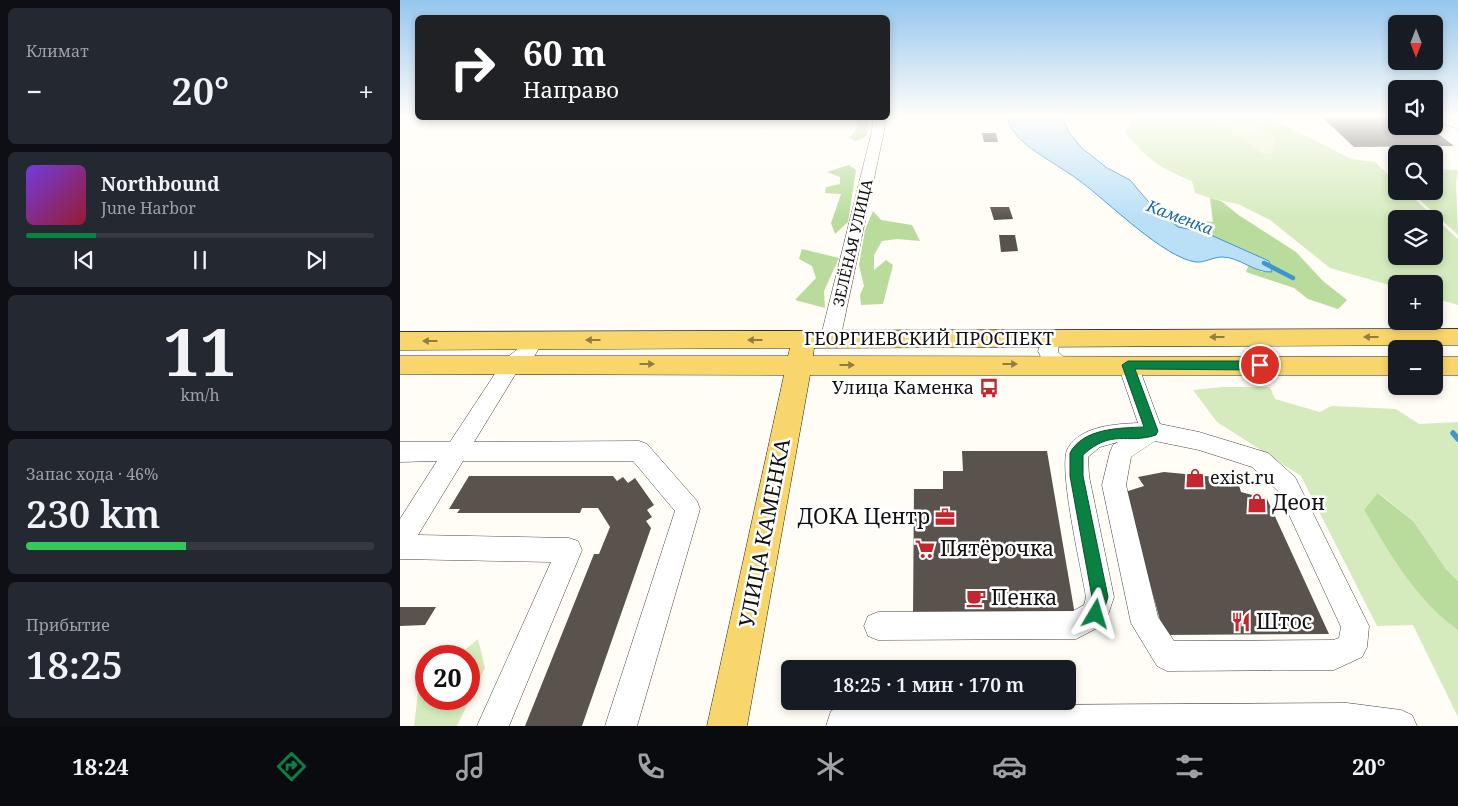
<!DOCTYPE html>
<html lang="ru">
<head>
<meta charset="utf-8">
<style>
	body { margin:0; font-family:"Noto Serif",serif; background:#242831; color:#f1f3f6; height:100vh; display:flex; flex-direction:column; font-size:19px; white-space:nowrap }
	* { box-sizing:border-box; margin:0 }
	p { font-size:16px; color:#9ea1a6 }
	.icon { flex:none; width:28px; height:28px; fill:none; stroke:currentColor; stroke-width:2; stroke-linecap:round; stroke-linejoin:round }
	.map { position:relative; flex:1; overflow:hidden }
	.drawer { display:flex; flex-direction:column; gap:8px; padding:8px; background:#0d0f14; width:400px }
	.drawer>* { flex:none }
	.guide { position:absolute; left:15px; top:15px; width:475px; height:105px; border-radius:8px; box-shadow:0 2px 8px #0003; background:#202124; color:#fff; overflow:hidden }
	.needle { width:32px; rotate:180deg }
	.controls { position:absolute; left:988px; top:15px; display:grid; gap:10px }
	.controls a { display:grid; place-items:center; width:55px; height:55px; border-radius:8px; background:#171b24; box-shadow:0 2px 8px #0003; font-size:25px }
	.speed { position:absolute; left:15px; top:645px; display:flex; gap:10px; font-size:25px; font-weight:700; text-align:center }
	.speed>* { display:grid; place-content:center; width:65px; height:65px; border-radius:50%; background:#171b24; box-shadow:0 2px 8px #0003; line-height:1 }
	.speed .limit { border:8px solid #d22; background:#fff; color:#111 }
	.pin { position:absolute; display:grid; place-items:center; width:42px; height:42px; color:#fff; margin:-21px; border:2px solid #fff; border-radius:50%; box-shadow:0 1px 5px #0007 }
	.me { position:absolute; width:55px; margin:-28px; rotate:7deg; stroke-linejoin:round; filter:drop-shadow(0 0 4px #0008) }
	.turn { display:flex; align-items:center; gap:18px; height:105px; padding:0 25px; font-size:22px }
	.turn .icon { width:65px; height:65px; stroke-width:2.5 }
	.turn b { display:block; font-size:35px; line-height:42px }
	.big { font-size:38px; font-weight:600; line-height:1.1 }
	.drawer .card { flex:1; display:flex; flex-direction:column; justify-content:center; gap:8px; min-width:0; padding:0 18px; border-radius:8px; background:#242831 }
	.drawer .dial { align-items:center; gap:0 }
	.dial b { font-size:65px; line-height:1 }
	.song { display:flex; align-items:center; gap:15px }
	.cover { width:60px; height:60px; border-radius:8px; background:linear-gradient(135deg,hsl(260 70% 55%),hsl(350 70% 35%)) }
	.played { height:5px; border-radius:2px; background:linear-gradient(90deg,#0b8043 20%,#363941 20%) }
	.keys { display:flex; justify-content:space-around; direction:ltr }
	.heat { display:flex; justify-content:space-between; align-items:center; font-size:28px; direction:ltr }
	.charge { height:8px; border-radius:4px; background:linear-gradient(90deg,#34c759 46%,#363941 0) }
	.trip { position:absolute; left:381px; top:660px; width:295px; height:50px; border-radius:8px; background:#171b24; box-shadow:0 2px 8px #0003; font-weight:600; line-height:50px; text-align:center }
	.menu { display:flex; height:80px; justify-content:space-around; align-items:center; background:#090b0e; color:#9ea1a6 }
	.menu .icon { width:35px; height:35px }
	.menu .current { color:#0b8043 }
	.menu b { font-size:22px; color:#f1f3f6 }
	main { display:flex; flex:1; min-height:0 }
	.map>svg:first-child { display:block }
	.green { fill:#d5ebbd; fill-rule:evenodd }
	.forest { fill:#b9dc9c }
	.pitch { fill:#e6f2cf }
	.water { fill:#b9e0f7; stroke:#3f96cf }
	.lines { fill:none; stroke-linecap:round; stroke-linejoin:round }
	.stream-far1 { stroke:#3f96cf; stroke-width:4.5 }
	.stream { stroke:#3f96cf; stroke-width:5.5 }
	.building { fill:#5a524d }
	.minor-casing { stroke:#444; stroke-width:1 }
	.major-casing { stroke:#222; stroke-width:1 }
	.minor { fill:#fff; fill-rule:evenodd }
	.major { fill:#f9d66b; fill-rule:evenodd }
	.oneway { fill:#917d42 }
	.route { fill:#0b8043; stroke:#07532c }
	.labels { text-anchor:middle; stroke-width:5; stroke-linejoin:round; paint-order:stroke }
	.far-street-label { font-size:15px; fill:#111; stroke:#fff }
	.far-water-label { font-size:16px; font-style:italic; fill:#1768a6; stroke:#fff }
	.street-label { font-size:18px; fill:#111; stroke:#fff }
	.poi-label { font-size:18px; fill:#111; stroke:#fff; text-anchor:end }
	.near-poi-label { font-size:21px; fill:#111; stroke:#fff; text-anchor:start }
	.near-street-label { font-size:21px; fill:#111; stroke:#fff }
</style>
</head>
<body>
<main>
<section class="drawer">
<div class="card"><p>Климат</p>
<div class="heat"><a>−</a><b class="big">20°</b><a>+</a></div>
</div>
<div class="card">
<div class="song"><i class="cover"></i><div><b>Northbound</b><p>June Harbor</p></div></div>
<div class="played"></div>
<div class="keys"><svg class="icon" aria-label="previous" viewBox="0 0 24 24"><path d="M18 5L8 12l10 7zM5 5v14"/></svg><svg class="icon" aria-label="pause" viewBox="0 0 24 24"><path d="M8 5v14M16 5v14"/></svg><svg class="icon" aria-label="next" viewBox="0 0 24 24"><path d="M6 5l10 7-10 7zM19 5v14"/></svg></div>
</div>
<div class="card dial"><b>11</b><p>km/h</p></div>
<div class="card"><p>Запас хода · 46%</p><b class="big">230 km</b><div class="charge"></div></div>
<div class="card"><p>Прибытие</p><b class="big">18:25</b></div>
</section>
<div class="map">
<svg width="1058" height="726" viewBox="0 0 1058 726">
	<rect width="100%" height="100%" fill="#fffdf5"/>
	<g class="green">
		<path d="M747,117H868L951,159L975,162L996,182V191H1006L1058,239V305L1034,298V284H996V287L930,268L870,220L838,204L810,198L795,193L792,181C759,168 749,160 725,133L732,120ZM996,219H1034V256H996Z"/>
		<path d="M1034,169L1058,170L1056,183L1058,235L1010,191H1034Z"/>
		<path d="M822,387H870L875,399L920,412L931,406L996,409L1019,424L1058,422V581L1046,569L1014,522L979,493L964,510C989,553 1017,600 1058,630V717L1013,625L977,626L901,476L817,422L793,390Z"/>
		<path d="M78,639L85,668L57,726H14L21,668L26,667V699H69V656H58Z"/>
	</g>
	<g class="forest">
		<path d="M454,118H469L467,136L456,141L450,138L458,126Z"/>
		<path d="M449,165L456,170L448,222L435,234L431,223L441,194L425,193L426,187L440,184V177L427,172Z"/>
		<path d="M810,198L821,201L840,216L896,252L923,281L947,300L938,309L908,299L894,288L846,272L848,266L862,272H872L869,261L804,232L778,228L768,218L813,222Z"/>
		<path d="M473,211L481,220L512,225L520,241L497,239L482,241L474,255V270L486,260L493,265L483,304L461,305L460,295L464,286L459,265L465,230Z"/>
		<path d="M402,249L439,258L424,291L425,308L395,300L416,278L412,266L399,259Z"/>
		<path d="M978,493L1014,522L1046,569L1058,581V630C1016,600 989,553 964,510Z"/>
	</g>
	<path class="pitch" d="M821,117H843L876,137L872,154H863L821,125L819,122Z"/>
	<path class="water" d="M607,117H662L669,133L683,149L707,168L730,180L753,207L778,227L804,232L869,261L872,272C854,273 840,257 822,257C813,257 804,263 796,262C764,258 707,201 680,181C663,168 632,152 618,137C613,131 608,124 607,117Z"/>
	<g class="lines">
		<path class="stream-far1" d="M864,263L893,278"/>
		<path class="stream" d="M1053,433L1058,439"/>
	</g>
	<g class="building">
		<path d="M922,117H996V126H1028L1054,146L954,147Z"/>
		<path d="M582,133H596L598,142H584Z"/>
		<path d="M590,207H609L613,219L594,220Z"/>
		<path d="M599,235H615L618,251L601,252Z"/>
		<path d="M562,451H647L675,615L513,616L514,489H543V471H563Z"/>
		<path d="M764,472L837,479L841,492L867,499L929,634L764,635L725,492L744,486L738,477Z"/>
		<path d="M69,476H213L217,481L223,477L228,483L235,478L254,505L247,510L252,517L246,521L251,528L182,726H125L194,554H199L210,527L198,508H182L180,513H57L60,509H49Z"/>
		<path d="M0,607H36L25,625L0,626Z"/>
	</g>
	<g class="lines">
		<defs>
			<g id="minor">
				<path d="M1034,117H1048L1058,121V129L1034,120Z"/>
				<path d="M473,118H485L484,131L440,340L437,345L430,347L423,345L420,340L472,131Z"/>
				<path d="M657,332L664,334L667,339L664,344L659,345L658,352L671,364L668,369L661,371L643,361L638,351L644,336Z"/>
				<path d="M126,333L133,335L139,348L131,362L118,370L74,442L239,441L247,444L297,501L300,509L237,726H205L275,511L233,461H63L18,535L169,538L178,541L182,550L109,726H77L151,562L0,559V519L37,461L0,462V442H50L104,360L119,348L116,340L119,335Z"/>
				<path d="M728,358L735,360L738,365L760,424L799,432L868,453L895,477L969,626L967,647L962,657L934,670L767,671L757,666L731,623L702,485L710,452L713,445L718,442L700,447L688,457L689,476L714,597L705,624L676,639L478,640L468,636L464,626L468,616L478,612L673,611L684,605L686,597C682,572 657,465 668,448C681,426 715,424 738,423L718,365L721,360ZM755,441L799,450L852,467L878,491L941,627L939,638L933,640L774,641L758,617L726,485L731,457Z"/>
				<path d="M947,703L1001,710L1012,715L1017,726H426L431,711L442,706Z"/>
			</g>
			<g id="major">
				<path d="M1058,329V345L414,348L413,356L996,357V375H410L347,726H307L384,375L0,374V356H388L390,348L0,350V332Z"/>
				<rect x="1034" y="357" width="24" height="18"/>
			</g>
		</defs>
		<use href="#minor" class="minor-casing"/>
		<use href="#major" class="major-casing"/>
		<use href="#minor" class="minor"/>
		<use href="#major" class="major"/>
	</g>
	<defs><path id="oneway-solid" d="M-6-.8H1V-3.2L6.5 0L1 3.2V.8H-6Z" transform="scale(1.25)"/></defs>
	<g class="oneway">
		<use href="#oneway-solid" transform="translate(817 337) rotate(180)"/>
		<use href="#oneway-solid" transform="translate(971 337) rotate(-180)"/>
		<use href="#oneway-solid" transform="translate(193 340) rotate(180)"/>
		<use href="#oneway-solid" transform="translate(355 340) rotate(180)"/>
		<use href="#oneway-solid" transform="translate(30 341) rotate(180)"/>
		<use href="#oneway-solid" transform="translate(247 364)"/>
		<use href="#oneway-solid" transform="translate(610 364)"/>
		<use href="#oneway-solid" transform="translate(447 365)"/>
	</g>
	<linearGradient id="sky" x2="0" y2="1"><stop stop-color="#95c6ee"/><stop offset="0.53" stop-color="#fffefa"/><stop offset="1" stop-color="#fffefa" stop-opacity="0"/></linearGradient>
	<rect width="1058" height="219" fill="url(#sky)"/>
	<path class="route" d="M728,361H860L866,365L860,370L735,369L758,431L756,435C726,445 713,428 683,455V476L708,597L701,620L696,622L690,620L688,614L692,597L670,476V453C683,428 720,428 744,427L722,365Z"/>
	<defs>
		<symbol id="bus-bare" viewBox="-9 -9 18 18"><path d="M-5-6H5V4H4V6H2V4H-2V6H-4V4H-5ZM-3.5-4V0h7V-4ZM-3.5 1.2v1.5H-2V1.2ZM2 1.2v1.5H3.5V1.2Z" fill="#c4262e" stroke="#fff" stroke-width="2.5" paint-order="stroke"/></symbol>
		<symbol id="shop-bare" viewBox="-9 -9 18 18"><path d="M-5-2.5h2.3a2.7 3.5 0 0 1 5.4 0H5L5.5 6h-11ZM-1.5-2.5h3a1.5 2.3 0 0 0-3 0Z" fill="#c4262e" stroke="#fff" stroke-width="2.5" paint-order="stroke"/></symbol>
		<symbol id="office-bare" viewBox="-9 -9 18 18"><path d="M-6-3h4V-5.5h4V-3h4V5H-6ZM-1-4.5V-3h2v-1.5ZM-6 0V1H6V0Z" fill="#c4262e" stroke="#fff" stroke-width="2.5" paint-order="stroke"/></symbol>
		<symbol id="supermarket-bare" viewBox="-9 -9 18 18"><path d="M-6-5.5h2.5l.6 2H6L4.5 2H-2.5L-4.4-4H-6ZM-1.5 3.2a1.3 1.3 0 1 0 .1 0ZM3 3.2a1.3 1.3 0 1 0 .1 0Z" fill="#c4262e" stroke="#fff" stroke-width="2.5" paint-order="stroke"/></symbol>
		<symbol id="cafe-bare" viewBox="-9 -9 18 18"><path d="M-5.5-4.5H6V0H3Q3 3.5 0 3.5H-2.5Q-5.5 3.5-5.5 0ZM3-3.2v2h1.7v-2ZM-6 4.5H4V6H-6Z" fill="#c4262e" stroke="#fff" stroke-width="2.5" paint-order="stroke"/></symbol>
		<symbol id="restaurant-bare" viewBox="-9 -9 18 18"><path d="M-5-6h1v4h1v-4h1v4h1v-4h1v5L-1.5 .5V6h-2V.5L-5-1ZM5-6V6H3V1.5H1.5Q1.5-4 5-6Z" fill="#c4262e" stroke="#fff" stroke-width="2.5" paint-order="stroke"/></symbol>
	</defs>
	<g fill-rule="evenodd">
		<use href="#bus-bare" x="575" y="374" width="28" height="28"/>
		<use href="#shop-bare" x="781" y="464" width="28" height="28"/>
		<use href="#shop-bare" x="843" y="489" width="28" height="28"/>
		<use href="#office-bare" x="531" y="503" width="28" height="28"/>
		<use href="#supermarket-bare" x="511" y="535" width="28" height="28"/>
		<use href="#cafe-bare" x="562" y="584" width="28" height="28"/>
		<use href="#restaurant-bare" x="827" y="608" width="28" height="28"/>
	</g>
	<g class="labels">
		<g class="far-street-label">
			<text transform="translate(453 243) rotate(-77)" y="5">ЗЕЛЁНАЯ УЛИЦА</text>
		</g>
		<g class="far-water-label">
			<text transform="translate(780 217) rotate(21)" y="6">Каменка</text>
		</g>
		<g class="street-label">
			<text x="529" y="345">ГЕОРГИЕВСКИЙ ПРОСПЕКТ</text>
		</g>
		<g class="poi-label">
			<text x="574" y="394">Улица Каменка</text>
			<text x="810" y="484" text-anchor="start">exist.ru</text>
		</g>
		<g class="near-poi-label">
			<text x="872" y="510">Деон</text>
			<text x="530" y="524" text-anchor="end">ДОКА Центр</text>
			<text x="540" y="556">Пятёрочка</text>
			<text x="591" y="605">Пенка</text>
			<text x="856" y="629">Штос</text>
		</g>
		<g class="near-street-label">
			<text transform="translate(365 533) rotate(-79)" y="7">УЛИЦА КАМЕНКА</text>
		</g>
	</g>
</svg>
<div class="controls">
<a><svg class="needle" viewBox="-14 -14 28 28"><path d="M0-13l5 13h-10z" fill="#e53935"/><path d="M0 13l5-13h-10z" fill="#9ea1a6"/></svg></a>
<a><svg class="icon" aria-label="sound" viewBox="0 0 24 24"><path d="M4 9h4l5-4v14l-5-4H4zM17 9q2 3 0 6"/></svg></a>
<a><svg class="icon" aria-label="search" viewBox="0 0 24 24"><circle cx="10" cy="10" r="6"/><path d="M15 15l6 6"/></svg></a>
<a><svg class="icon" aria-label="layers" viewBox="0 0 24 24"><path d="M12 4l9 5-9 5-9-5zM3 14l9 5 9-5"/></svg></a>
<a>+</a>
<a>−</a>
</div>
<div class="speed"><div class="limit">20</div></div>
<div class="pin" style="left:860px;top:365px;background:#d93025"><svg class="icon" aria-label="arrive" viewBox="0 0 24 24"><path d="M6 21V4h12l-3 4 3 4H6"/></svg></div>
<svg class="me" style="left:696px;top:614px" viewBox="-20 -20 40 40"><path d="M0-17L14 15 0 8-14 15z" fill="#0b8043" stroke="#fff" stroke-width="4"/></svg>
<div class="trip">18:25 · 1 мин · 170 m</div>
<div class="guide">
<div class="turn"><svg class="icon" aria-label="right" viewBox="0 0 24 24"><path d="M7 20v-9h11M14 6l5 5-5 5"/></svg><div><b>60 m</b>Направо</div></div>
</div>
</div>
</main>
<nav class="menu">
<b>18:24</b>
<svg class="icon current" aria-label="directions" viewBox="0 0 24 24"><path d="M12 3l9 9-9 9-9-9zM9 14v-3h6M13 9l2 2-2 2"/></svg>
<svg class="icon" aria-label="music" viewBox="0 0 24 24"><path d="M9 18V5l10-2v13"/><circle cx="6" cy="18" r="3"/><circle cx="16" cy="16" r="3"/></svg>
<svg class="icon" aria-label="phone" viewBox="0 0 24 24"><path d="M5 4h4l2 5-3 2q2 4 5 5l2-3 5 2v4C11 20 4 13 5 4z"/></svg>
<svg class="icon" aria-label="climate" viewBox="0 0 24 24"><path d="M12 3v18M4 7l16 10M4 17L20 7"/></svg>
<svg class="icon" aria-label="car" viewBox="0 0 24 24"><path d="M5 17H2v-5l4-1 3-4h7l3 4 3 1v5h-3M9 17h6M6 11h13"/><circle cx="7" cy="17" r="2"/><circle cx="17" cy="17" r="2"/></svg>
<svg class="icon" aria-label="filters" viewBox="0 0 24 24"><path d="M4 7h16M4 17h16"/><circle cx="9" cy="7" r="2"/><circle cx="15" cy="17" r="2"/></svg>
<b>20°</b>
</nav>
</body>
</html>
